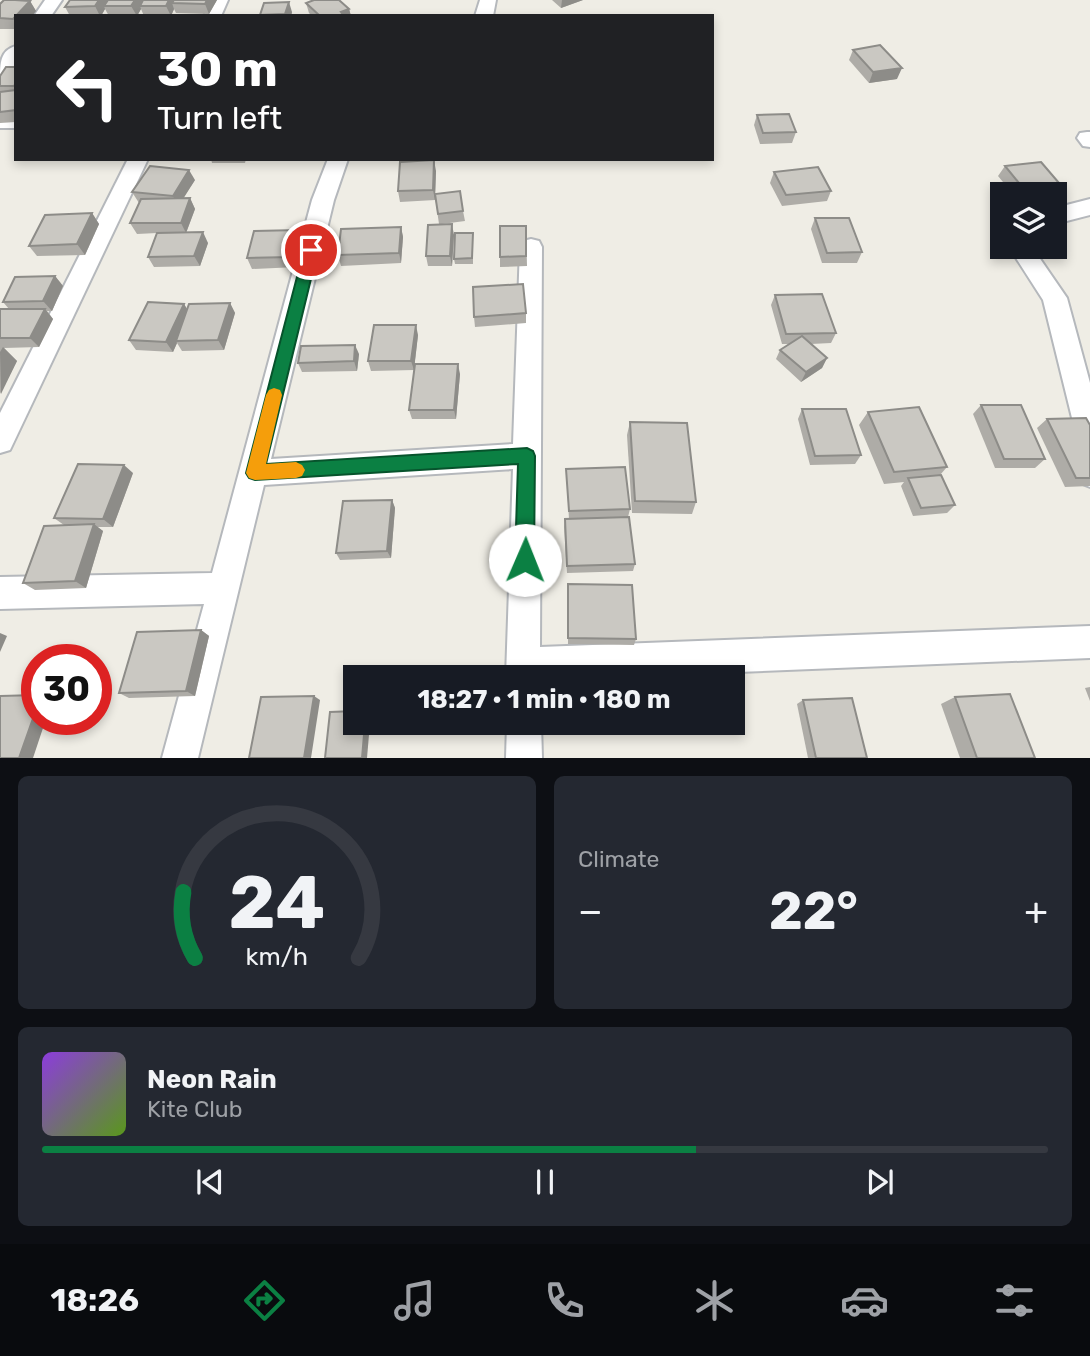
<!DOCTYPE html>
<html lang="en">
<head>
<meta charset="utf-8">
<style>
	body { margin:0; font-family:Rubik,sans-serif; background:#242831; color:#f1f3f6; height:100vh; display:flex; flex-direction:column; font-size:26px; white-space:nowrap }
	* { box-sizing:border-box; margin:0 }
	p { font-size:23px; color:#9ea1a6 }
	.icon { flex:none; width:38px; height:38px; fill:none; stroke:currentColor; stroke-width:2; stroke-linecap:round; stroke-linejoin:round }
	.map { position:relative; height:758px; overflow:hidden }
	.sheet { display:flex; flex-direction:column; gap:18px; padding:18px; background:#0d0f14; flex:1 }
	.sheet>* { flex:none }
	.top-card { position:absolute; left:14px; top:14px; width:700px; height:147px; border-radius:0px; box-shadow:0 4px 10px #0003; background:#202124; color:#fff; overflow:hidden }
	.buttons { position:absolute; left:990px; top:182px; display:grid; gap:14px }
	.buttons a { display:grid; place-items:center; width:77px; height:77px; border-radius:0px; background:#171b24; box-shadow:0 4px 10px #0003; font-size:35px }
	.speed { position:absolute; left:21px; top:644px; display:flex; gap:14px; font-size:35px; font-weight:700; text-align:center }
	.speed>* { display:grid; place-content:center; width:91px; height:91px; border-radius:50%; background:#171b24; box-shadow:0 4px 10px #0003; line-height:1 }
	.speed .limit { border:10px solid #d22; background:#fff; color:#111 }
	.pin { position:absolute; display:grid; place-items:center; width:60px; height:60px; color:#fff; margin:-30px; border:4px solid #fff; border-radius:50%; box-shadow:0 2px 7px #0007 }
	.me { position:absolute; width:77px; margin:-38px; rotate:1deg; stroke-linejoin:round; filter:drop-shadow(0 0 5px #0008) }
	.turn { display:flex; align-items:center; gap:24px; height:147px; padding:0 28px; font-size:32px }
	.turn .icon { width:91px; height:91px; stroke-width:2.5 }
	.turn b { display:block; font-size:49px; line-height:60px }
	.big { font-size:52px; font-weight:700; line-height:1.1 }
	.sheet .tile { flex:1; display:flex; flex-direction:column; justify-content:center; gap:10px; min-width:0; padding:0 24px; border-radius:10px; background:#242831 }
	.sheet .dial { align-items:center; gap:0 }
	.dial svg { height:182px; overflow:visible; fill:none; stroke:#363941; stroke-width:7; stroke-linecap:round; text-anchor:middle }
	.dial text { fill:#f1f3f6; stroke:none }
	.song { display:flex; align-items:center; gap:21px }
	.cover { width:84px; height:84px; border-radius:10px; background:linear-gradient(135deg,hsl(270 70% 55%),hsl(90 70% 35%)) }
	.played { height:7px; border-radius:4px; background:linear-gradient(90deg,#0b8043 65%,#363941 65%) }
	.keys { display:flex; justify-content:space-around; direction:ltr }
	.heat { display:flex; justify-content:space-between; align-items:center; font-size:38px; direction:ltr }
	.sheet .tiles { flex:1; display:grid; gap:18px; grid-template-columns:1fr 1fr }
	.tile:last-child { grid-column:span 2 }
	.trip { position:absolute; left:343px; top:665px; width:402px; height:70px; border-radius:0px; background:#171b24; box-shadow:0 4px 10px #0003; font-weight:700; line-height:70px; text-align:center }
	.tabs { display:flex; height:112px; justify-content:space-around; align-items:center; background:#090b0e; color:#9ea1a6 }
	.tabs .icon { width:49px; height:49px }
	.tabs .active { color:#0b8043 }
	.tabs b { font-size:32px; color:#f1f3f6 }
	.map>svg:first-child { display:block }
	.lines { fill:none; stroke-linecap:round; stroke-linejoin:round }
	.street-casing { stroke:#b5b8bc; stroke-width:4 }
	.street { fill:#fff; fill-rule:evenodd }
	.wall { fill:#aeaca7 }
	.shaded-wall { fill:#8d8c88 }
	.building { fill:#cac8c2; stroke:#8d8c88; stroke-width:2 }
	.route { fill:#0b8043; stroke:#07532c; stroke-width:2 }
	.slow { fill:#f59e0b }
</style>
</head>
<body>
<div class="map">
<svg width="1090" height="758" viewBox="0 0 1090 758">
	<rect width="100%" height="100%" fill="#efede5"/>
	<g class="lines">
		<defs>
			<g id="street">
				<path d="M45,0H62L51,16H34Z"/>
				<path d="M212,0H228L221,16H204Z"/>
				<path d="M480,0H496L493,16H475Z"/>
				<path d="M16,46C16,59 16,74 0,78C0,64 0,50 16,46Z"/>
				<rect x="0" y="116" width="16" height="12"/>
				<path d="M1087,132H1090V147L1083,146L1077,138L1080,133Z"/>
				<path d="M128,159H148L10,450L0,453V413Z"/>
				<path d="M328,159H348L334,200L271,459L513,444L520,247L523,241L531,239L539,241L542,247L540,647L1090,626V658L611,677H506L513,469L264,485L198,758H162L204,604L0,609V577L212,573L312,200Z"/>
				<path d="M1090,199V215L1055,224V208Z"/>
				<path d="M1009,247H1032L1067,298L1090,383V487L1080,483L1076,474L1073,422L1043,300Z"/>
				<path d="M507,723H541L542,758H506Z"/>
			</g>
		</defs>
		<use href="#street" class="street-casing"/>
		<use href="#street" class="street"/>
	</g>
	<g class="wall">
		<path d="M217,0L209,14L176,13L174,9L171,16H144L141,9L137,16H109L105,9L101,16H70L65,7Z"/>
		<path d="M552,0H583L561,8Z"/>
		<path d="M30,1L36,11L32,16H16V29H0V4Z"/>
		<path d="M306,3L349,9L351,16H312L309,13Z"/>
		<path d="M292,12L291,16H260V15Z"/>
		<path d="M853,50L897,79L869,83L849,60Z"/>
		<path d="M16,67V122L0,123V76Z"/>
		<path d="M757,115L796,132L792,143L760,144L754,125Z"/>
		<path d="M95,159H134L96,160Z"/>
		<path d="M211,159H246L245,163H212Z"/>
		<path d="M255,159H291L256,161Z"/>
		<path d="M1005,166L1065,190L1057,200L1055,201V194H1013L998,176Z"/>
		<path d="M436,171L435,194L463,211L465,221L442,224L454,235L452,266H428L426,256L439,224L435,196V200L400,202L398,191Z"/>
		<path d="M774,172L831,191L827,201L782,206L770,183Z"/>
		<path d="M195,180L183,198H190L195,209L186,233L208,243L200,266L154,267L148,257L157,233L137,234L130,223L139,203L132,192Z"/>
		<path d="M92,213L99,224L85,255L37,256L29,246Z"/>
		<path d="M815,218L862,252L857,263H822L811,229Z"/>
		<path d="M526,226L527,266L500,267V257Z"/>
		<path d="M401,227L403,237L401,263L341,266L338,255Z"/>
		<path d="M473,238V264H455L454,259Z"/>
		<path d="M303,240L297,267L252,269L247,258Z"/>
		<path d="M55,276L63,286L52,311H47L53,319L39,347L4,348L17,361L0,394V309H9L3,302Z"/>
		<path d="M775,295L836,333L831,343L811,344L827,358L822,368L801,382L776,359L780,350L789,344H782L771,305Z"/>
		<path d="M230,303L235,313L224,350L182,351L177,343L173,352L136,350L129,340L184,304L187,309Z"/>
		<path d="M526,313V323L475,327L474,317Z"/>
		<path d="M418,335L414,368L460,374L456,419H412L409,410L414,370L371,371L368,361Z"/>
		<path d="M359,354L357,371L302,372L298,363Z"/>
		<path d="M981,405L1045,459L1035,468H995L973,414Z"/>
		<path d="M802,409L861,455L855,464L810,465L798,419Z"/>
		<path d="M868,412L947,467L940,475L955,505L947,513L913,516L901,486L904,482L884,484L859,425Z"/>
		<path d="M1047,419L1090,425V486L1065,487L1037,428Z"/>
		<path d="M630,422L696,502L692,514L632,513L627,435Z"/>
		<path d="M566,469L630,509L628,517L635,564L633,571L567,573L564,527L565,519H569Z"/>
		<path d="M133,473L113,527H97L103,531L86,588L35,590L23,583L64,525L54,518Z"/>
		<path d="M392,500L395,508L391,558L340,560L336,553Z"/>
		<path d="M568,584L636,639L634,645L568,644Z"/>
		<path d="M201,630L209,636L195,696L129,698L119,693Z"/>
		<path d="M1090,687V701L1085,688Z"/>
		<path d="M955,697L1035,758H960L941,704Z"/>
		<path d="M803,700L867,758H808L797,704Z"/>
	</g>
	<g class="shaded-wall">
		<path d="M99,0H110L104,6L105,9L101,16H100L95,6Z"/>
		<path d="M135,0H146L140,6L141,9L137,16L131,6Z"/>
		<path d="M169,0H179L172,3L174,9L171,16L166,6Z"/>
		<path d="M207,0H217L209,14L205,4Z"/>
		<path d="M562,0H583L561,8Z"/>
		<path d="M30,1L36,11L32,16H16Z"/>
		<path d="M289,2L292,12L291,16H286L285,14Z"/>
		<path d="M349,9L351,16H338L341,12Z"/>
		<path d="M902,68L897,79L869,83L873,72Z"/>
		<path d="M434,160L436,171L435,200L433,190Z"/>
		<path d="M189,170L195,180L178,207L173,196Z"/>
		<path d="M190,198L195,209L186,233L181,223Z"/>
		<path d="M92,213L99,224L85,255L77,244Z"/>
		<path d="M452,224L454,235L452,266L450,256Z"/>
		<path d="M401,227L403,237L401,263L399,253Z"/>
		<path d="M299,230L303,240L297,267L293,257Z"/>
		<path d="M203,232L208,243L200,266L194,256Z"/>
		<path d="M55,276L63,286L52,311L43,301Z"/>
		<path d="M230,303L235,313L224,350L218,340Z"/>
		<path d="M184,304L190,314L176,341L177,343L173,352L166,342Z"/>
		<path d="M45,309L53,319L39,347L30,338Z"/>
		<path d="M416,325L418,335L414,370L411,361Z"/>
		<path d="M355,345L359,354L357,371L354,361Z"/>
		<path d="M3,347L17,361L1,394L0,352Z"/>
		<path d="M827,358L822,368L801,382L806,372Z"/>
		<path d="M458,364L460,374L456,419L454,410Z"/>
		<path d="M124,465L133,473L113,527L103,519Z"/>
		<path d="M392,500L395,508L391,558L387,551Z"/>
		<path d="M94,524L103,531L86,588L75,581Z"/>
		<path d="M201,630L209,636L195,696L186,691Z"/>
		<path d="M0,633L7,636L0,652Z"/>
		<path d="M314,696L320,700L311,758H304Z"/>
		<path d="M37,707V719H46L33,758H19Z"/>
		<path d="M365,723H370L367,758H362Z"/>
	</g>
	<g class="building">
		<path d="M4,0H15L30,1L13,19L0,18V4Z"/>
		<path d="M70,0H99L95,6L65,7Z"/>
		<path d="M108,0H135L131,6H104Z"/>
		<path d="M143,0H169L166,6H140Z"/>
		<path d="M174,0H207L205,4L172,3Z"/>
		<path d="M314,0H339L349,9L341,12L343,14L338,16H320L306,3Z"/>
		<path d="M289,2L285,14L260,15L264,3Z"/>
		<path d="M880,45L902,68L873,72L853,50Z"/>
		<path d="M6,67H16V83L14,86H0V76Z"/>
		<path d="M16,90V110L0,112V92Z"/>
		<path d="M789,114L796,132L763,133L757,115Z"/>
		<path d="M434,160L433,190L398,191L400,162Z"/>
		<path d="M1041,162L1065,190L1028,194L1005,166Z"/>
		<path d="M150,166L189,170L173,196L132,192Z"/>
		<path d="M818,167L831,191L786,195L774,172Z"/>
		<path d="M460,191L463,211L438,214L435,194Z"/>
		<path d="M190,198L181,223H130L141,199Z"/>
		<path d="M92,213L77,244L29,246L45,215Z"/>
		<path d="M815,218H849L862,252L827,253Z"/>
		<path d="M452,224L450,256H426L428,225Z"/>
		<path d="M500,226H526V256L500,257Z"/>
		<path d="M401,227L399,253L338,255L341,229Z"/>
		<path d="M299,230L293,257L247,258L254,231Z"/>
		<path d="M203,232L194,256L148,257L157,233Z"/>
		<path d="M455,233H473L472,258L454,259Z"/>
		<path d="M55,276L43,301L3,302L15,277Z"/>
		<path d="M523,284L526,313L474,317L473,287Z"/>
		<path d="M822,294L836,333L786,334L775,295Z"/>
		<path d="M148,302L184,304L166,342L129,340Z"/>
		<path d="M230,303L218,340L176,341L189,304Z"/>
		<path d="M0,309H45L30,338H0Z"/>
		<path d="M374,325H416L411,361H368Z"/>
		<path d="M802,336L827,358L806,372L780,350Z"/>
		<path d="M355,345L354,361L298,363L301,346Z"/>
		<path d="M415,364H458L454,410H409Z"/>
		<path d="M981,405H1021L1045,459H1004Z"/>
		<path d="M919,407L947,467L894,472L868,412Z"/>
		<path d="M802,409H846L861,455L815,456Z"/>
		<path d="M1086,418L1090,425V478H1076L1047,419Z"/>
		<path d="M630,422L687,423L696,502L635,501Z"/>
		<path d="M78,464L124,465L103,519L54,518Z"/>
		<path d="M625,467L630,509L569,511L566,469Z"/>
		<path d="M941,475L955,505L921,508L908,478Z"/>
		<path d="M392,500L387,551L336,553L343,501Z"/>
		<path d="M629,517L635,564L567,566L565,519Z"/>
		<path d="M94,524L75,581L23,583L44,526Z"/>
		<path d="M568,584L632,585L636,639L568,638Z"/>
		<path d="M201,630L186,691L119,693L137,632Z"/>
		<path d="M1010,694L1035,758H977L955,697Z"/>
		<path d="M37,695V707L19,758H0V696Z"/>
		<path d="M314,696L304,758H249L261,697Z"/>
		<path d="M852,698L867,758H816L803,700Z"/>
		<path d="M355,711V723H365L362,758H325L330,712Z"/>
	</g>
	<path class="route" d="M311,245L318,250L266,464L527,448L533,451L535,456L534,560L531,566L525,569L518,566L515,560L518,464L255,480L249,478L246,473L304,250Z"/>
	<path class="slow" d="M274,388L280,390L282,395L266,464L296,462L302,465L305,470L302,476L296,478L255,480L249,478L246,473L266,395L269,390Z"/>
</svg>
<div class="buttons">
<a><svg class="icon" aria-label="layers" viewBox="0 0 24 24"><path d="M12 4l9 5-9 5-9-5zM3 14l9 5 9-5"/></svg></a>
</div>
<div class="speed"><div class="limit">30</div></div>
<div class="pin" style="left:311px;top:250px;background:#d93025"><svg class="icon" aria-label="arrive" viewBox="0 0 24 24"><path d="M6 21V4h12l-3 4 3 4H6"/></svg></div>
<svg class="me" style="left:525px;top:560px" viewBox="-20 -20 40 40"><circle r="19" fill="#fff"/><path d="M0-13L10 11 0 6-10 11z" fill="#0b8043"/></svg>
<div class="trip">18:27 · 1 min · 180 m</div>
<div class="top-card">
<div class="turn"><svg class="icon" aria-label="left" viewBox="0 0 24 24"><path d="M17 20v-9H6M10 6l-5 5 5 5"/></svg><div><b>30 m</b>Turn left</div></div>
</div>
</div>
<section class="sheet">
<div class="tiles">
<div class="tile dial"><svg viewBox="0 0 100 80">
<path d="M14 69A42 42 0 1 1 86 69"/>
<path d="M14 69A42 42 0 0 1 9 40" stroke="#0b8043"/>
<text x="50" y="56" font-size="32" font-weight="700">24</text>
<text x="50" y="72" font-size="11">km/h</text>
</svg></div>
<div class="tile"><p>Climate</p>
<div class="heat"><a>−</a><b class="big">22°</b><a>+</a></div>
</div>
<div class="tile">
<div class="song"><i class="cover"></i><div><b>Neon Rain</b><p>Kite Club</p></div></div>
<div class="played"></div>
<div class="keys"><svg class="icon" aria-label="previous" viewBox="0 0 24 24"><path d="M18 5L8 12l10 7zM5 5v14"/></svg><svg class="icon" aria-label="pause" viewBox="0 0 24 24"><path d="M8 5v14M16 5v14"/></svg><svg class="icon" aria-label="next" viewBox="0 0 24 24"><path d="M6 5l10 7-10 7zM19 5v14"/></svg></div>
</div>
</div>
</section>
<nav class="tabs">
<b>18:26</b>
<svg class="icon active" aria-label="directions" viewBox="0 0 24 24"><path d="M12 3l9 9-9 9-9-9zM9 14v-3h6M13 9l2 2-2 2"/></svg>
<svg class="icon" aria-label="music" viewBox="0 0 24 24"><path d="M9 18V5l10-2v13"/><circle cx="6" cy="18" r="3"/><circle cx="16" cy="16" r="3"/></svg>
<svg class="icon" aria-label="phone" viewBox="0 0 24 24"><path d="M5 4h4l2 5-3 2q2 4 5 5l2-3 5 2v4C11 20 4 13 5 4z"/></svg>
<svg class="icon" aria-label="climate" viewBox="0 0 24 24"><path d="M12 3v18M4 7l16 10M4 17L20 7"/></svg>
<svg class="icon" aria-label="car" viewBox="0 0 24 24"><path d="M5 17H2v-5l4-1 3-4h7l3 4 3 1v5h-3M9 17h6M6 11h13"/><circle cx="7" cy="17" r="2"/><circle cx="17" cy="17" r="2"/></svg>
<svg class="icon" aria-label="filters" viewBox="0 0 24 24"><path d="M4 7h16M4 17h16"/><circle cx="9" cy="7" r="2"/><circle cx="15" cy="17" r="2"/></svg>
</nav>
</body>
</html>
